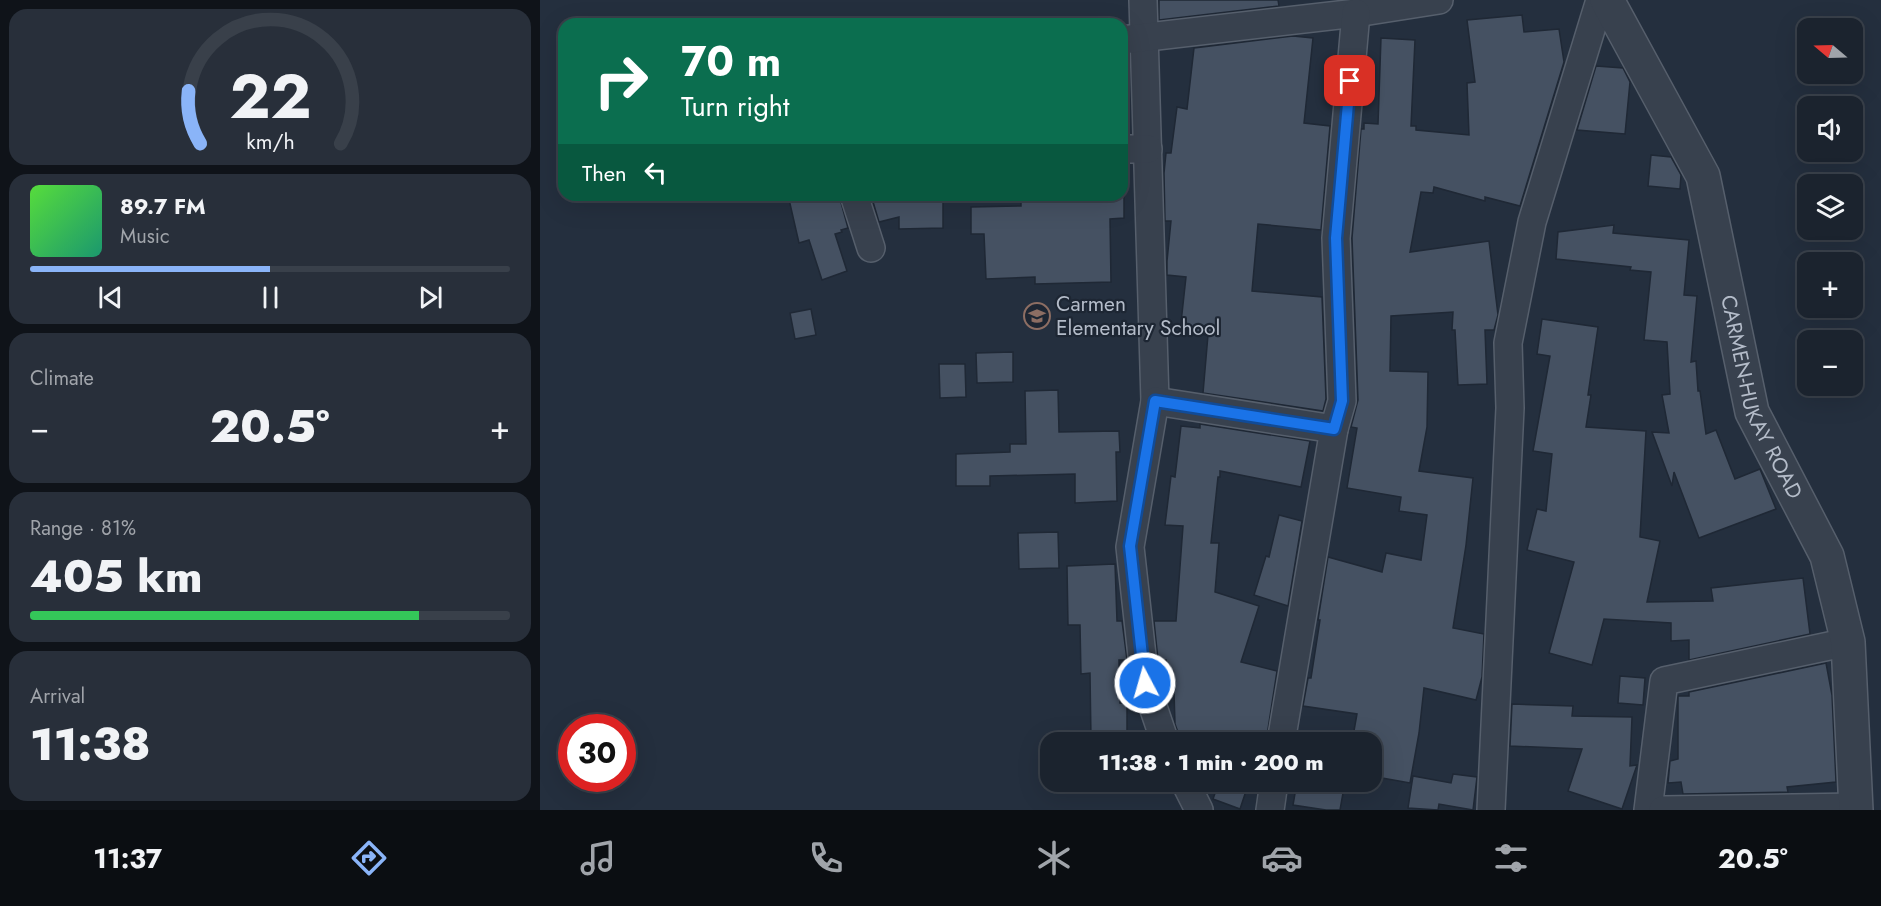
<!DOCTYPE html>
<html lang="en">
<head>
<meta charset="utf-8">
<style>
	body { margin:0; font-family:Jost,sans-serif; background:#282f3a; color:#f1f3f6; height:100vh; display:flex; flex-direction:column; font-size:22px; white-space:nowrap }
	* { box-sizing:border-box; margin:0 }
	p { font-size:20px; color:#a0a4aa }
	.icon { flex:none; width:33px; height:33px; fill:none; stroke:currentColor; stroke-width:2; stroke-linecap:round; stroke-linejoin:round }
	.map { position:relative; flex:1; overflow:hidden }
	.panel { display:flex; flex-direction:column; gap:9px; padding:9px; background:#0f1319; width:540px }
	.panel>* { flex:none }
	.guide { position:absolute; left:18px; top:18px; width:570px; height:183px; border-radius:18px; box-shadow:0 6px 24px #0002,0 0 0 2px #39404a; background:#0b6e4f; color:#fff; overflow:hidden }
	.needle { width:39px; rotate:289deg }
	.tools { position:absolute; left:1257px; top:18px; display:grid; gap:12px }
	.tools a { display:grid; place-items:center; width:66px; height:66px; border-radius:12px; background:#1b232e; box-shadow:0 6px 24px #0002,0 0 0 2px #39404a; font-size:30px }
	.speed { position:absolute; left:18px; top:714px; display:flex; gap:12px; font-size:30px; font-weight:700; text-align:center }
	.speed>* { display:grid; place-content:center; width:78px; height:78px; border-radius:50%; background:#1b232e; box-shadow:0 6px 24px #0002,0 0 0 2px #39404a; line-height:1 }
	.speed .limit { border:9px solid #d22; background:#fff; color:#111 }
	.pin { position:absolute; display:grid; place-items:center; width:51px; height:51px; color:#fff; margin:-26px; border-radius:12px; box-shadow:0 3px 9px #0006 }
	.me { position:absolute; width:66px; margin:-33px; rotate:354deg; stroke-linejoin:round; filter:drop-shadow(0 0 4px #0008) }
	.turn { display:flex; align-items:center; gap:21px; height:126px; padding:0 24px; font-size:27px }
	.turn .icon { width:78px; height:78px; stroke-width:2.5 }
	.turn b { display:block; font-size:42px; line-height:51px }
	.then { display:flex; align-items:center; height:57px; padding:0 24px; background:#0003; gap:12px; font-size:22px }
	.big { font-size:45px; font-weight:800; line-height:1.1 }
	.panel .card { flex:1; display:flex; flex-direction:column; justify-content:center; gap:9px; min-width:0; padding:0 21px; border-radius:18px; background:#282f3a }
	.panel .dial { align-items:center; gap:0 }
	.dial svg { height:156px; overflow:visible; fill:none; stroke:#39404a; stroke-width:7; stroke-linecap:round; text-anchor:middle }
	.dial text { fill:#f1f3f6; stroke:none }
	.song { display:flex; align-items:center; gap:18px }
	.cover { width:72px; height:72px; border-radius:9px; background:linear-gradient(135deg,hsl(110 70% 55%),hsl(160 70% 35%)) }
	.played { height:6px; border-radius:3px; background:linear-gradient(90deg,#8ab4f8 50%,#39404a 50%) }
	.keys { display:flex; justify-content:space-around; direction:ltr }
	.heat { display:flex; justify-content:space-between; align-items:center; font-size:33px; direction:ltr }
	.charge { height:9px; border-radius:4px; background:linear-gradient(90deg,#34c759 81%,#39404a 0) }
	.trip { position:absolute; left:500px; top:732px; width:342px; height:60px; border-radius:18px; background:#1b232e; box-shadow:0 6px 24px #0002,0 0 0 2px #39404a; font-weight:800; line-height:60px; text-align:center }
	.tabs { display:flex; height:96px; justify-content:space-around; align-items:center; background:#0b0e12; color:#a0a4aa }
	.tabs .icon { width:42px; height:42px }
	.tabs .on { color:#8ab4f8 }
	.tabs b { font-size:27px; color:#f1f3f6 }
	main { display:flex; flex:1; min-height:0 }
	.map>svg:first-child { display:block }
	.building { fill:#455162; stroke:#1f2835; stroke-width:1.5 }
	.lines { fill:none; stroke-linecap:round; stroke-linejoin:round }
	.minor-casing { stroke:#565f6c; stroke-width:30 }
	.tertiary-casing { stroke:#565f6c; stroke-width:36 }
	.minor { stroke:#38414e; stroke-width:27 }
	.tertiary { stroke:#38414e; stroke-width:33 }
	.route-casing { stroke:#114b97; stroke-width:15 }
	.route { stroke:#1a73e8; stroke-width:10 }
	.labels { text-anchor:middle; stroke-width:4.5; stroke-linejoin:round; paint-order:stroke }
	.poi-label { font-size:21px; fill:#b4bcc9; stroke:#1d2633; text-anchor:start }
	.street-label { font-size:21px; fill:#b4bcc9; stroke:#1d2633 }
</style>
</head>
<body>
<main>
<section class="panel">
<div class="card dial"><svg viewBox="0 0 100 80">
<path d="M14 69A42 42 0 1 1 86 69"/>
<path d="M14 69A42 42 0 0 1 8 42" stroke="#8ab4f8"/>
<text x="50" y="56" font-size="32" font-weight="700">22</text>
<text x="50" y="72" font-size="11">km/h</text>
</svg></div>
<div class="card">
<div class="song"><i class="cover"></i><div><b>89.7 FM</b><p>Music</p></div></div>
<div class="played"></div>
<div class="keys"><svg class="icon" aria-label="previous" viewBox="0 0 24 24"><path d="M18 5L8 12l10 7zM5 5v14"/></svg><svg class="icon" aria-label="pause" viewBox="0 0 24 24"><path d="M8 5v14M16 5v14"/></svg><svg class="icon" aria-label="next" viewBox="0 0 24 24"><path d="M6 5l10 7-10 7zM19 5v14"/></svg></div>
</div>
<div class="card"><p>Climate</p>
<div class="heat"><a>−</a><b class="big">20.5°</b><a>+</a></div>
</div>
<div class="card"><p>Range · 81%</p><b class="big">405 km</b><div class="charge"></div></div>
<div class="card"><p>Arrival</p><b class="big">11:38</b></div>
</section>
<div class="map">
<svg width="1341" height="810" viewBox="0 0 1341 810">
	<rect width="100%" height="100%" fill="#242f3e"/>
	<g class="building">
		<path d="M619,0H738L739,6L619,20Z"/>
		<path d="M982,15L984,32L1019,29L1024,62L980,206L945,197V201L894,187L893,193L881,192L870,252L949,241L958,315L954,330H945L947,384L918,385L915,330H912L913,312L851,316L850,371L888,372L887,427L879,471L933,478L926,545L913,628L944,634L942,677L936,700L884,688L879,733L870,783L831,776V742H812L817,714L763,706L768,678H771L780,620H778L788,557L842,572L846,553L881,560L887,515L859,511L861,497L807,488L817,428L811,427L818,400L812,238L821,129H824V123L838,124L841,38L875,40L871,126H876V130L929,135L927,83L935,82L927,20Z"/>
		<path d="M753,36L773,38L764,123L790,126L781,230L718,224L712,291L782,297L786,399L783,411L663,393L668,335L640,332L646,277L627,275V261L631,221H625L624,173L626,153H631L637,107L647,109L654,48Z"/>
		<path d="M1056,66L1083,68L1090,82L1085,134L1037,130Z"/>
		<path d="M1111,155L1131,157L1141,175L1140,189L1108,186Z"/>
		<path d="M248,195H299L308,228L301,230L302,232L295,234L307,271L282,280L269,240L259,243Z"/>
		<path d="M331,195H403V228L359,229V217L339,222Z"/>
		<path d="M481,195H584V218L570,219L571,282L495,284V277L446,279L444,234H431V207L481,206Z"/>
		<path d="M1074,225L1073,233L1149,240L1144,295L1157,296L1151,362L1156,361L1158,391H1160L1166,434L1176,430L1195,479L1220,469L1236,509L1159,538L1134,472L1132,486L1112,432L1129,433L1122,395L1130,394L1127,342L1104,340L1111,272L1090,270L1091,267L1016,259L1018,232Z"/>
		<path d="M271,309L276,335L255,339L250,313Z"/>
		<path d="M1002,319L1058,327L1048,395H1051L1046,427L1106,431L1100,537L1120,541L1107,602L1173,601L1171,588L1263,578L1270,634L1149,660V640L1131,641V623L1064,619L1052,665L1009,653L1034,562L987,550L997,509L1006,511L1012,454L993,451L1010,356L997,354Z"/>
		<path d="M473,352V382L437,383L436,353Z"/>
		<path d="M399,364H425L426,397L400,398Z"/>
		<path d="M518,390L519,432L579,431L580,452H576L577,501L535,503V474L450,476V486H416V454L470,452V444H486L485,391Z"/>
		<path d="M660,424L770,441L761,487L680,471V477H678L671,543H679L675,592L719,606L701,662L737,671L726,742H680L682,734L639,735L635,724L634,692H626V660H618L614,621H636L643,526L625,525L631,476L635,477L641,426L660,428Z"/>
		<path d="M739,515L762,521L748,606L714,595L726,556L729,557Z"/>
		<path d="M518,532L519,568L479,569L478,533Z"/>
		<path d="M575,564L577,621H582L587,660H579L580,703H587V738L551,739L550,673L541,674L540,625H528L527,566Z"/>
		<path d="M1286,663L1292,695L1296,782L1247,787L1248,792L1143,794L1141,782L1128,783L1130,761L1138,759V696H1149V692Z"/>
		<path d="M1080,676L1105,678L1103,705L1078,703Z"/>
		<path d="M972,704L1033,706L1032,716L1092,717L1090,766L1097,765L1082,809L1028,791L1042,749L970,746Z"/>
		<path d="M913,774L937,777L933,810L899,804L898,810L868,808L873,776L911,783Z"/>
		<path d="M679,782H709L700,809L673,799Z"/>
		<path d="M757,782H805L800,810H786L753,805Z"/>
	</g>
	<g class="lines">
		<defs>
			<g id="minor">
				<path d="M603,0L615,401L590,547L605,683L625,742"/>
				<path d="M582,40L816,13L899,0"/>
				<path d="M582,149H608"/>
				<path d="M314,195L331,248"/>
				<path d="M615,401L794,429"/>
				<path d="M741,742L794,429L802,401L796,238L816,13"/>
				<path d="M645,782L659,810"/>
				<path d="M730,810L734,782"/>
				<path d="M951,810L970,408L968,343L992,222L1060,0"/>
				<path d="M1108,810L1124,681L1308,642"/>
				<path d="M1123,810L1316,807"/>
			</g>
			<g id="tertiary">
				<path id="s1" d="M1067,0L1163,176L1212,412L1287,556L1308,642L1316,810"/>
			</g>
		</defs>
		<use href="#minor" class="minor-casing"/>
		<use href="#tertiary" class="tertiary-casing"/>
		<use href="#minor" class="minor"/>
		<use href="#tertiary" class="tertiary"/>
	</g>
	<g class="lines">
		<defs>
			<path id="route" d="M605,683L590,546L615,401L794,429L802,401L796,238L810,81"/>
		</defs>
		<use href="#route" class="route-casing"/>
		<use href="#route" class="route"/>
	</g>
	<defs>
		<symbol id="school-ring" viewBox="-11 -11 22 22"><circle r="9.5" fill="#1d2633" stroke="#8d6e63" stroke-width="1.5"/><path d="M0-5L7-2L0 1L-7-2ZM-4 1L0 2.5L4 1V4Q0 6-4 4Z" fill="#8d6e63"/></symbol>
	</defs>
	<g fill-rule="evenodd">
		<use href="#school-ring" x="482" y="301" width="30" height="30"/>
	</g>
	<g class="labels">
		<g class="poi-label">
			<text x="516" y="311">Carmen<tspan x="516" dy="24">Elementary School</tspan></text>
		</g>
		<g class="street-label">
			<text dy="7" stroke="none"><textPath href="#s1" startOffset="430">CARMEN-HUKAY ROAD</textPath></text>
		</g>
	</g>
</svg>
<div class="tools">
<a><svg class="needle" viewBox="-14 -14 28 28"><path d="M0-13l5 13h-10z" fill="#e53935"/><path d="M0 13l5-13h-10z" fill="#a0a4aa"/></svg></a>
<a><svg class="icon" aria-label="sound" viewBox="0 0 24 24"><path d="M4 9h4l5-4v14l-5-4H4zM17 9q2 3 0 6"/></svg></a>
<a><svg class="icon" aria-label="layers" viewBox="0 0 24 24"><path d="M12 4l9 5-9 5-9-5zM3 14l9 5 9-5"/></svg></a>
<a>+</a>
<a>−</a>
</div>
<div class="speed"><div class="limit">30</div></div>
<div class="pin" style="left:810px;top:81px;background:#d93025"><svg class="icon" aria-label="arrive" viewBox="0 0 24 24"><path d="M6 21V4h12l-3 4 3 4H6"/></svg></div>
<svg class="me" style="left:605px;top:683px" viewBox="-20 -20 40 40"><circle r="17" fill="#1a73e8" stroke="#fff" stroke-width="3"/><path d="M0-11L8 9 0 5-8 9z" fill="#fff"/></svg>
<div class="trip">11:38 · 1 min · 200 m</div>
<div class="guide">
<div class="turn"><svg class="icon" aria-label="right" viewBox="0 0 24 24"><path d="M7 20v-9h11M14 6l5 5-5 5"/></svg><div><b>70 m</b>Turn right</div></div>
<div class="then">Then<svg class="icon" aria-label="left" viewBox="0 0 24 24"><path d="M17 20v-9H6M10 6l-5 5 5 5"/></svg></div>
</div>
</div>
</main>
<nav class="tabs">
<b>11:37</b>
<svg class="icon on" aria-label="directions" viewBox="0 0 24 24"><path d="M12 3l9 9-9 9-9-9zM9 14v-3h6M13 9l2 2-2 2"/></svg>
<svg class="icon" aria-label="music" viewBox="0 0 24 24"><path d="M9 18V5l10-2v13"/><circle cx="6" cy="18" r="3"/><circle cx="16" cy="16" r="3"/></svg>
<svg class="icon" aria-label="phone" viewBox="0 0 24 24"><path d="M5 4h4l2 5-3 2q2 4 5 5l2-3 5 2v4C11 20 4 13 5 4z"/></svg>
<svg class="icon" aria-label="climate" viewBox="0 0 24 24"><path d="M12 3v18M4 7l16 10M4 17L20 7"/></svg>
<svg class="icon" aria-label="car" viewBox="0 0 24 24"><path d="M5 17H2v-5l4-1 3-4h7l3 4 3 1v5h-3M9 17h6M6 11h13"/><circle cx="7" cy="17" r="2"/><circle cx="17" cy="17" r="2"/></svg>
<svg class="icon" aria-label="filters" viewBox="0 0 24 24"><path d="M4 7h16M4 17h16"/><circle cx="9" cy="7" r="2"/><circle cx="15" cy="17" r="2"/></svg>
<b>20.5°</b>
</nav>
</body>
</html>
